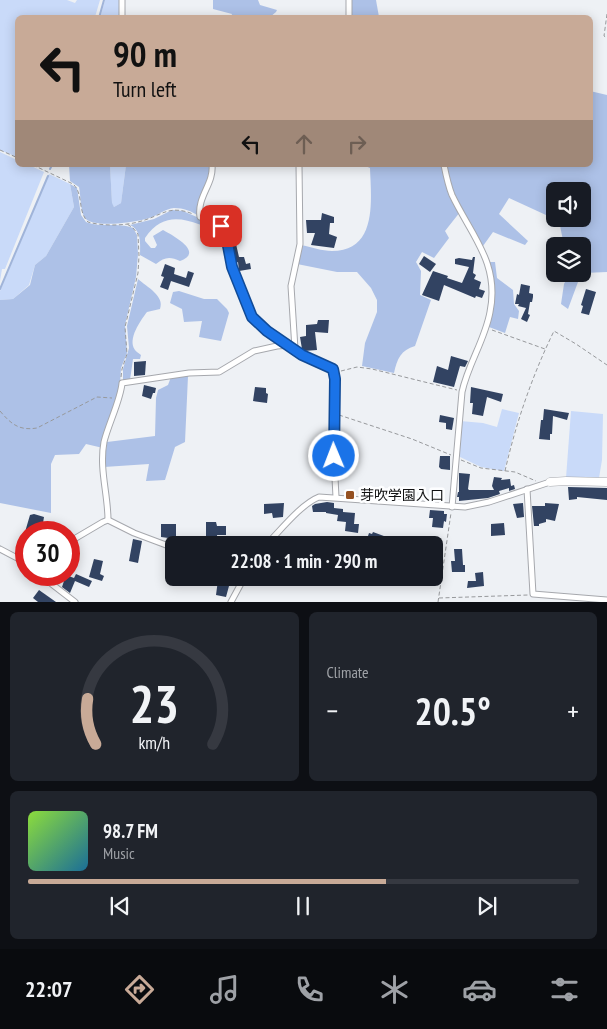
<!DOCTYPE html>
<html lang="en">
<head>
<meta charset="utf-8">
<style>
	body { margin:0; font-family:"PT Sans Narrow","Noto Sans JP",sans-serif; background:#20242c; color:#f1f3f6; height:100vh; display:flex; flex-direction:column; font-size:19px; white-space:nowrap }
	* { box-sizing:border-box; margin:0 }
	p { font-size:16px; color:#9ea1a6 }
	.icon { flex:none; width:28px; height:28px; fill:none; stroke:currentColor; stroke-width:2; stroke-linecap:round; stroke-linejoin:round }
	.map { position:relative; height:602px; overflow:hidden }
	.details { display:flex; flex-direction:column; gap:10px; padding:10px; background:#0d0f14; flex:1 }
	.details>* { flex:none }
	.guide { position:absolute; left:15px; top:15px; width:578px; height:152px; border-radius:8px; box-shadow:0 2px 12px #0003; background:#c8aa97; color:#111; overflow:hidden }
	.controls { position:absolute; left:546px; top:182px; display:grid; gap:10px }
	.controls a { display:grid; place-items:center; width:45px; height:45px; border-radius:8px; background:#171b24; box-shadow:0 2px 12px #0003; font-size:25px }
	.speed { position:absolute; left:15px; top:521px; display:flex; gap:10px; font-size:25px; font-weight:700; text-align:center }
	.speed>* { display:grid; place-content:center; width:65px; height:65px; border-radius:50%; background:#171b24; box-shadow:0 2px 12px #0003; line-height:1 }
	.speed .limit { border:8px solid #d22; background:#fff; color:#111 }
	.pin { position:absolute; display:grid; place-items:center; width:42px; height:42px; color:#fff; margin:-21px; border-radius:10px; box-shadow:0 2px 8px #0006 }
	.me { position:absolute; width:55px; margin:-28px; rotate:359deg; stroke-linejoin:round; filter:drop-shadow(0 0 4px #0008) }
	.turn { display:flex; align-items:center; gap:18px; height:105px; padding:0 15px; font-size:22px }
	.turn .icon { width:65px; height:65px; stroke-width:2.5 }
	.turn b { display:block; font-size:35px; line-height:42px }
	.lanes { display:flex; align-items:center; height:48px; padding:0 15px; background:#0003; justify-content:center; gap:25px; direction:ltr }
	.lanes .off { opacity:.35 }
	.big { font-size:38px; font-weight:700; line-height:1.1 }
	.details .widget { flex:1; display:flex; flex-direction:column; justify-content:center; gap:8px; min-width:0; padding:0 18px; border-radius:8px; background:#20242c }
	.details .dial { align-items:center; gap:0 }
	.dial svg { height:130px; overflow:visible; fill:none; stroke:#363941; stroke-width:7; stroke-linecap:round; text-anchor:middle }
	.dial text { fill:#f1f3f6; stroke:none }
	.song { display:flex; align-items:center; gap:15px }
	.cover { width:60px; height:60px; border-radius:8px; background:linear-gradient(135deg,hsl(90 70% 55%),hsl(200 70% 35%)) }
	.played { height:5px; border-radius:2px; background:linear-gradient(90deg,#c8aa97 65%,#363941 65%) }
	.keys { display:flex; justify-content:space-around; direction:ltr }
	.heat { display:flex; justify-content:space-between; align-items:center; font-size:28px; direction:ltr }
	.details .tiles { flex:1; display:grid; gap:10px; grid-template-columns:1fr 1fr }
	.widget:last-child { grid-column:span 2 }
	.trip { position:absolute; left:165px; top:536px; width:278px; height:50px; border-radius:8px; background:#171b24; box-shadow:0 2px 12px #0003; font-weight:700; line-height:50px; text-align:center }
	.menu { display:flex; height:80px; justify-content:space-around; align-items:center; background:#090b0e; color:#9ea1a6 }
	.menu .icon { width:35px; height:35px }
	.menu .current { color:#c8aa97 }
	.menu b { font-size:22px; color:#f1f3f6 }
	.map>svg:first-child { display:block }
	.green { fill:#c9daf9 }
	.forest { fill:#adc1e7; fill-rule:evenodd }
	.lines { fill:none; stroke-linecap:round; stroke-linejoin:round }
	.stream { stroke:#a0b4d9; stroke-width:2 }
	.building { fill:#324362 }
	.street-casing { stroke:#a6a8ad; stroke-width:7 }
	.secondary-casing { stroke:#a6a8ad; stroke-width:9 }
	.path { stroke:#97999c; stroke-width:1; stroke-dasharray:4 2.5; stroke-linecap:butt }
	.street { stroke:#fff; stroke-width:5 }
	.secondary { stroke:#fff; stroke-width:8 }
	.route-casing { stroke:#114b97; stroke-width:12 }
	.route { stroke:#1a73e8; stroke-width:9 }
	.poi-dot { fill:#955122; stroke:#fdfeff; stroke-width:2 }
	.labels { text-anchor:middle; stroke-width:5; stroke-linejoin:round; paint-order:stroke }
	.poi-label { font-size:14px; fill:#111213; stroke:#fdfeff; text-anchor:start }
</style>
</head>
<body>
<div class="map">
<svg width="607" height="602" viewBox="0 0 607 602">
	<rect width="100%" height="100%" fill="#eef1f5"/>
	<g class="green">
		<path d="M0,0H67L75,3L77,0H100L95,17L18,18L17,157L0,150Z"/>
		<path d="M105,0H120V17L100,18Z"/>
		<path d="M0,152L17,160L18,165H29L44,172L5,269H2L0,281Z"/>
		<path d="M110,165H126L121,203L114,207L112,204Z"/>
		<path d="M49,174L70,184L74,207L46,256L35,265L29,285L13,299L0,300V291Z"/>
		<path d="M502,409L519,413L504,471L481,467L458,456L460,421L483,423L497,427Z"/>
		<path d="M571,411L603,414L602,460L599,478H566Z"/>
	</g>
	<g class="forest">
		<path d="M213,0H258L260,5L277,10L276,12L270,17H231L232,14L213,9Z"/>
		<path d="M351,0H376L379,17H350Z"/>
		<path d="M590,91L607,95V272L584,273L578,282L568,309L561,304L564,284L569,274H582V246H566C562,241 561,228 559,221L509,198L499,214L528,241L525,245L493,232L483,246L452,191L445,165H590ZM555,191H582V219H555Z"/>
		<path d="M69,165H110L112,203L114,207L121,203L126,165H211V173L199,216C191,211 184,208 174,208C165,209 160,214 152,217C140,222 93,229 85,218C80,210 81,197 79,187L70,181Z"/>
		<path d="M363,165H443L460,212L445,231L449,238L434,258L422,252L416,262L421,271L420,295L431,300L415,346C401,350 397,359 394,373L362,366L365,343L377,312V300L371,288L357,272H337L297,264L301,245C311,247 322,251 332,251C378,251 371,199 370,168Z"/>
		<path d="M70,184L77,188L81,215L86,222C101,228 118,222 133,228L137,235L138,254L136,277L125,325L127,353L121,368L120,384L103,448L86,444L79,454L55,455L51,464V513L0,503V300L13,299L30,285L35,265L46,256L74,207Z"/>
		<path d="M172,210L183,211L222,228L224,233C194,224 168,205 145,238V241L151,248H155L157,245L153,236L163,230C172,235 205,252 180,261C170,256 164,257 156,264L140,255C140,244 142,231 130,225L154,219Z"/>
		<path d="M489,262H495L497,278L513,290L514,304L519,311L518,319L510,317L505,333L489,327L492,312Z"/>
		<path d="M138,279C147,287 165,296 160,309L147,312C141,320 127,339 135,350C136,352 139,353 141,355L140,359H133L130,380L123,381V369L129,348L127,326Z"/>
		<path d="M179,291L204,299H217L227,309L229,313L221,341L199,337L202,321L184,322L182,309L170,303L173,292Z"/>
		<path d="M187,374L188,376L185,442L175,447L165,480L146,481L149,464L104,467L107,442L155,436L156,398L158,390L168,385L171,377Z"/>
	</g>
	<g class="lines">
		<g class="stream">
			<path d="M99,18L104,0"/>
			<path d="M50,169L52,165"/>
			<path d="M0,289L48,176"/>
		</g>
	</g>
	<g class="building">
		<path d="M217,208L240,210L238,222L230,221V218H217Z"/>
		<path d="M322,213L334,217V223H330L329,234L337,237L334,248L311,245L315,233H307L306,220H321Z"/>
		<path d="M236,244L239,257H244L246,264L250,263L251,269L239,271L238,262L236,263L232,245Z"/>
		<path d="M424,256L436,264L430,272L419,264Z"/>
		<path d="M473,257H475L473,273L476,275L474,279L481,282L479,289L485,291L482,298L476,296L475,298L444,285L439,301L422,295L433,271L448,276L447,278L462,283L469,267L455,264V259L459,258L472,260Z"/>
		<path d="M165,264L175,268L174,274L186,278L188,271L194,273L189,287L171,281L168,290L160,287L164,277L161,276Z"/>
		<path d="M521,284L530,286L529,293L533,294V297L532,302H530L528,314L530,315L527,322L521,319L526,308L518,306L519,304H515L517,294L519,295Z"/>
		<path d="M586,289L596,292L589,315L581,313L583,306L581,305Z"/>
		<path d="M318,320H329L328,333L315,332L317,350L304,351L302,349L300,337L306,336V325L317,324Z"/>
		<path d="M451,356L468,361L465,367L460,366L454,387L433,382L437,366L448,370Z"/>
		<path d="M146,361L145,375L134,376V362Z"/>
		<path d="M144,385L156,388L155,393H153L151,399L142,396Z"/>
		<path d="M255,387L266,388V393L268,394L267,403L253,401Z"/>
		<path d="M471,387L503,394L501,402L487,397L483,416L472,414L473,403H470Z"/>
		<path d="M544,409L569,413L567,420L553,416L552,434H550V440L539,439L541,420H543Z"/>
		<path d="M440,415L454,418L452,430L446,429V423L439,422Z"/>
		<path d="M440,456H450V470L441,469L439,467Z"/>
		<path d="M459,473L470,474L468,489L469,490H494L492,486L494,477L502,478L501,480L510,479L511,486L514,485L515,489L509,491V488L499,491L500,494L488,498L459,501V497H457L458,492H459Z"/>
		<path d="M568,487L607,488V500L577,497V499L569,500Z"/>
		<path d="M327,502L334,503V508L343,509V512L355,513L354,524H359L358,533L345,531L346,522L337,521L338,515L326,513V512H313L312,506L315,504Z"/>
		<path d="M284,503L283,517L273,518L272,513L264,514V504Z"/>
		<path d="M523,503L524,517L517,518L513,504Z"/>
		<path d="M545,503L559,504L555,521L546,519V522L539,524V526H534L532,506H545Z"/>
		<path d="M430,510L444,511V514H447L446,522L444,521L443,528L432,527L433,518H429Z"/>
		<path d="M34,514L44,517L43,523H40L38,532H25L30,515Z"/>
		<path d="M206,522H216L217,526H226V535H217L218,545H206Z"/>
		<path d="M504,523L505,535L491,536V524Z"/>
		<path d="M161,524H176V539L161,537Z"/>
		<path d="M373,532L392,539V537H404V545H365L369,533L372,534Z"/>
		<path d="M133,539L142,541L138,563L129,561Z"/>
		<path d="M454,549H462L463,565H465V572H452L451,561H455Z"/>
		<path d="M94,559L103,561L100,574L104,576L102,581L89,577Z"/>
		<path d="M483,572L484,586L467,588L468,581H476L475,573Z"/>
		<path d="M76,574L92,581L89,587L75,581L70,593L62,587L66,575L74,578Z"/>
		<path d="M218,580L227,582L226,585L229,586L226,597L216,595Z"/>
		<path d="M39,590L56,602H38L33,598Z"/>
	</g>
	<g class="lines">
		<defs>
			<g id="street">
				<path d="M122,0V18"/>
				<path d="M349,18V0"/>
				<path d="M212,165C214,184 197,196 200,217L221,226L225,230L232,267L253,317L267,331L302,355L331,367L335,373L333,440L336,497"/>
				<path d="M444,165C446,175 448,185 452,195C471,235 500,263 490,312C485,340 468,364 462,392L452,507"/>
				<path d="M295,349L291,286L300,244L299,165"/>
				<path d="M527,489L533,594L607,600"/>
				<path d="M108,520C108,494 99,469 104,442C108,425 121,399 122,383L189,373L219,372L254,351L277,346L289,345"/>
				<path d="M69,542L103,522L108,520L134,533L174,548"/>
				<path d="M266,545C280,531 301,504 319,497L465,507L489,502L550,482"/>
				<path d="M0,549L19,559L26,565"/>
				<path d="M40,575L75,602"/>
				<path d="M231,602L244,578"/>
			</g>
			<path id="secondary" d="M550,482L566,481L607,482"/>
		</defs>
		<use href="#street" class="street-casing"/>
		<use href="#secondary" class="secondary-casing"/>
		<g class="path">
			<path d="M607,14L604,36L607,38"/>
			<path d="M0,150L18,158"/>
			<path d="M33,165L73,184C84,194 77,211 88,222C102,226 123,226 138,222C162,216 168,204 193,214"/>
			<path d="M492,330L545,349"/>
			<path d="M341,371L357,367L372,369L457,390"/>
			<path d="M121,377L122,369L127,354L125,327L138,273L139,256L138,234L133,228L127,224"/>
			<path d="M0,411C11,424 19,431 37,428L97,397L112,398"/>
			<path d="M339,415L412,439L451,455"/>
			<path d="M461,460L481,468L515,472L536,481"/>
			<path d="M505,471C516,423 532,376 554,331L576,344L607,365"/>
			<path d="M439,598L528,595"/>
			<path d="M438,602L451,513"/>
		</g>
		<use href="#street" class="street"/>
		<use href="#secondary" class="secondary"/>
	</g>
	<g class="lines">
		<defs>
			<path id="route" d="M221,226L225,230L232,267L252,317L267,331L302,355L333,369L335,379L334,456"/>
		</defs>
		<use href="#route" class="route-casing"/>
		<use href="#route" class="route"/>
	</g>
	<rect class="poi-dot" x="345" y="490" width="10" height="10" rx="2.5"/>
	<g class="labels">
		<g class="poi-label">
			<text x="360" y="500">芽吹学園入口</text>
		</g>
	</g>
</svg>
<div class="controls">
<a><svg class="icon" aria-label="sound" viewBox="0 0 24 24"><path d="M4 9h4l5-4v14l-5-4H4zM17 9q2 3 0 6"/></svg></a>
<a><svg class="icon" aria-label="layers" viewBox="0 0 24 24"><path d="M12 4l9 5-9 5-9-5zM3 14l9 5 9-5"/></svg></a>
</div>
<div class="speed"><div class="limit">30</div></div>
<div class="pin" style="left:221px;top:226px;background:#d93025"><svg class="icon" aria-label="arrive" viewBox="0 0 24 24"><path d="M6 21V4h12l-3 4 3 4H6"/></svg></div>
<svg class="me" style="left:334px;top:456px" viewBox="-20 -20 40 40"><circle r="17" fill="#1a73e8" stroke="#fff" stroke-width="3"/><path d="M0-11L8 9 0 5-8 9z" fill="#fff"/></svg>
<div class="trip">22:08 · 1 min · 290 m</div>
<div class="guide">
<div class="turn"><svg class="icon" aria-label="left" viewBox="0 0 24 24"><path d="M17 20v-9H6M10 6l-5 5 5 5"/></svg><div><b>90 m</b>Turn left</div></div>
<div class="lanes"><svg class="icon" aria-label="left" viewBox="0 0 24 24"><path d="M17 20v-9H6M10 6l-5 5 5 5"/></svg><svg class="icon off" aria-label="ahead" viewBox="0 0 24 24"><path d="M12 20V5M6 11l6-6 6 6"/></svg><svg class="icon off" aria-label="right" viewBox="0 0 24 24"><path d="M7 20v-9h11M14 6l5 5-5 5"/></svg></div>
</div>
</div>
<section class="details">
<div class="tiles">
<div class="widget dial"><svg viewBox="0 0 100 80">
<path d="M14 69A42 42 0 1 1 86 69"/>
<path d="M14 69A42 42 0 0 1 9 41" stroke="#c8aa97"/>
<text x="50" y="56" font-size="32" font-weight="700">23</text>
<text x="50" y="72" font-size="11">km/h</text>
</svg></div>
<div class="widget"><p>Climate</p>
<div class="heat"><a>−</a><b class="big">20.5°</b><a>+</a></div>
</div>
<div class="widget">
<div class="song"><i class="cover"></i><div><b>98.7 FM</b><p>Music</p></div></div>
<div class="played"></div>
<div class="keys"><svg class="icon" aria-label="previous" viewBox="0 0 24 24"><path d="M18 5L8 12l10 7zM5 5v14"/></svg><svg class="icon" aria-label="pause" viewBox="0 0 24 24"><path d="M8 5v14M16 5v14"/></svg><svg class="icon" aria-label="next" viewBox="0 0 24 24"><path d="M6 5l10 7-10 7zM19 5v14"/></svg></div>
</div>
</div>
</section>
<nav class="menu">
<b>22:07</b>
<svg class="icon current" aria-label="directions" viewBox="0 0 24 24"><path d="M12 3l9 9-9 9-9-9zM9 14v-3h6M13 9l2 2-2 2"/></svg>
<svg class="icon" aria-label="music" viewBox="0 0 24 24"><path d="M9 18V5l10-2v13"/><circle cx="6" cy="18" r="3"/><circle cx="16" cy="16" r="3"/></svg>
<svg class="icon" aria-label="phone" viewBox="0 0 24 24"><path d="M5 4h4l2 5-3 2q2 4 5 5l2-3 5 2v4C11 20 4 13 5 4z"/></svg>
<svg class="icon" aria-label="climate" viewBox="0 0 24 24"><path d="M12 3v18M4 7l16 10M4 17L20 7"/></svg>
<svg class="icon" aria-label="car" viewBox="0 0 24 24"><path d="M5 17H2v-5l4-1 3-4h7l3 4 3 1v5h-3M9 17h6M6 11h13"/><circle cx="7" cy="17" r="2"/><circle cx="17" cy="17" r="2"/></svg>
<svg class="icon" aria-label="filters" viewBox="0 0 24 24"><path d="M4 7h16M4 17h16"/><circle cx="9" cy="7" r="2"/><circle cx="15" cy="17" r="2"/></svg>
</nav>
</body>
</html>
